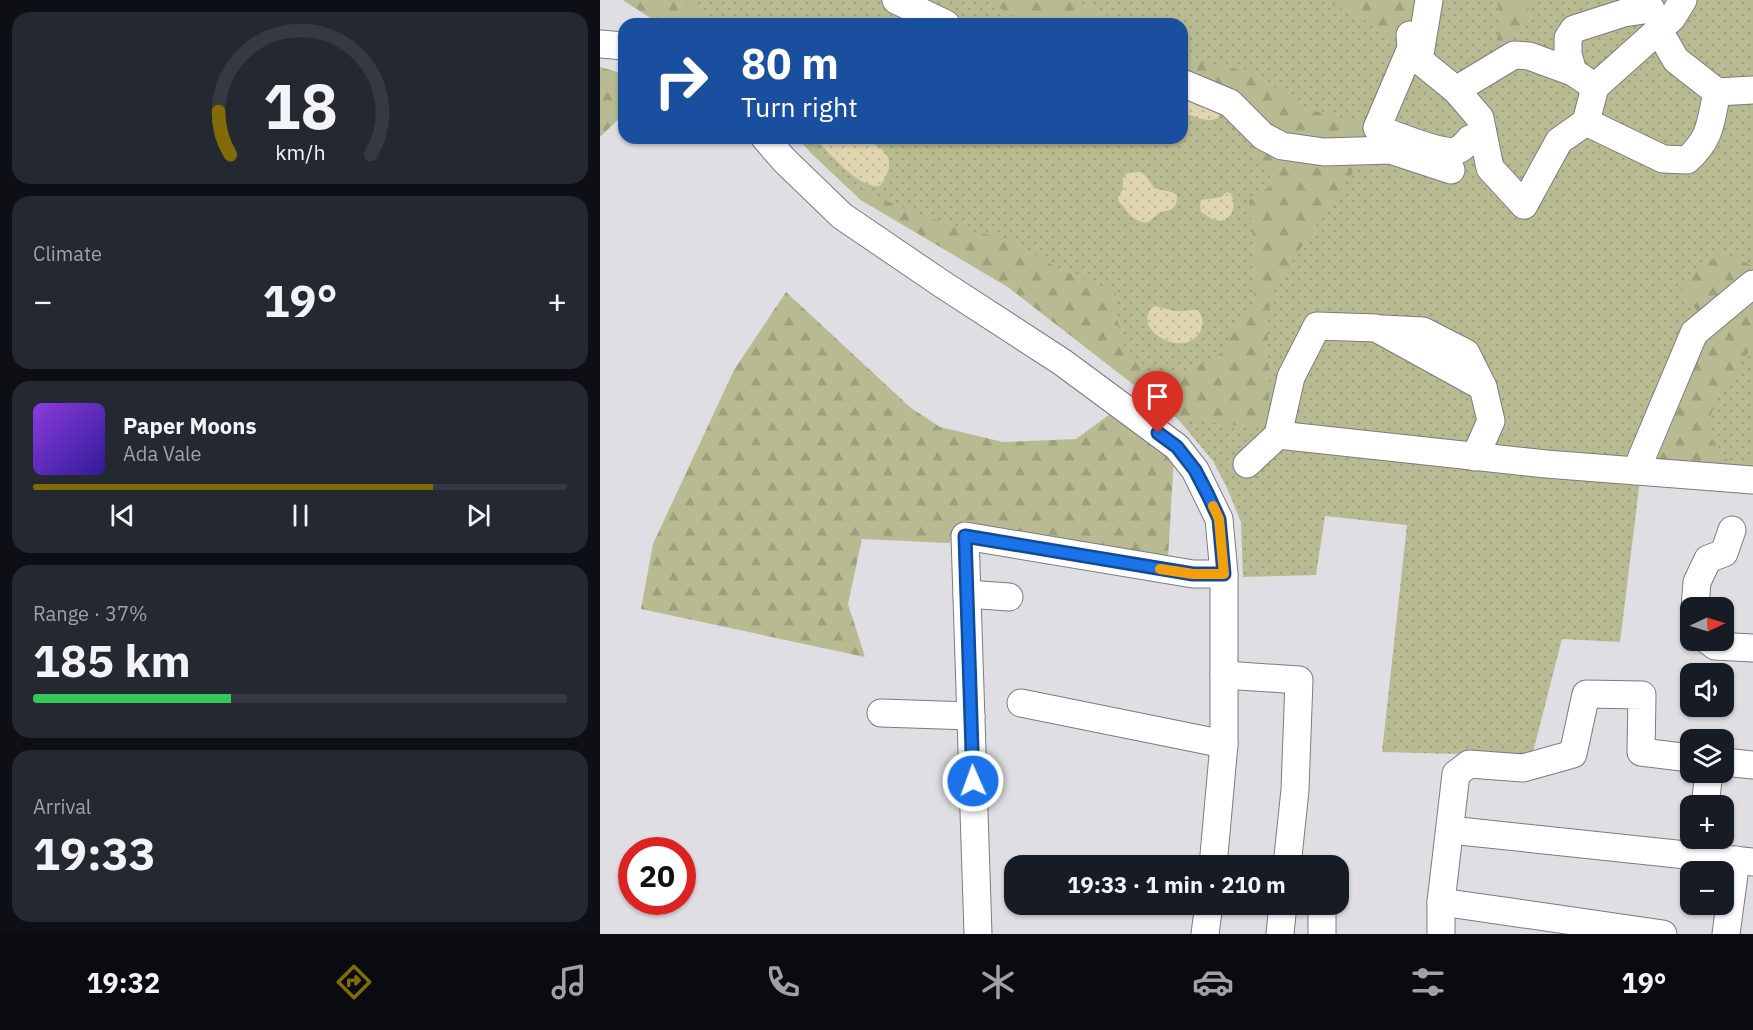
<!DOCTYPE html>
<html lang="en">
<head>
<meta charset="utf-8">
<style>
	body { margin:0; font-family:"IBM Plex Sans",sans-serif; background:#242831; color:#f1f3f6; height:100vh; display:flex; flex-direction:column; font-size:22px; white-space:nowrap }
	* { box-sizing:border-box; margin:0 }
	p { font-size:20px; color:#9ea1a6 }
	.icon { flex:none; width:33px; height:33px; fill:none; stroke:currentColor; stroke-width:2; stroke-linecap:round; stroke-linejoin:round }
	.map { position:relative; flex:1; overflow:hidden }
	.drawer { display:flex; flex-direction:column; gap:12px; padding:12px; background:#0d0f14; width:600px }
	.drawer>* { flex:none }
	.banner { position:absolute; left:18px; top:18px; width:570px; height:126px; border-radius:18px; box-shadow:0 2px 4px #0004; background:#1a4fa0; color:#fff; overflow:hidden }
	.needle { width:39px; rotate:86deg }
	.fabs { position:absolute; left:1080px; top:597px; display:grid; gap:12px }
	.fabs a { display:grid; place-items:center; width:54px; height:54px; border-radius:12px; background:#171b24; box-shadow:0 2px 4px #0004; font-size:30px }
	.speed { position:absolute; left:18px; top:837px; display:flex; gap:12px; font-size:30px; font-weight:700; text-align:center }
	.speed>* { display:grid; place-content:center; width:78px; height:78px; border-radius:50%; background:#171b24; box-shadow:0 2px 4px #0004; line-height:1 }
	.speed .limit { border:9px solid #d22; background:#fff; color:#111 }
	.pin { position:absolute; display:grid; place-items:center; width:51px; height:51px; color:#fff; margin:-62px -26px; border-radius:50% 50% 50% 0; rotate:-45deg; box-shadow:0 0 6px #0007 }
	.pin .icon { rotate:45deg }
	.me { position:absolute; width:66px; margin:-33px; rotate:358deg; stroke-linejoin:round; filter:drop-shadow(0 0 4px #0008) }
	.turn { display:flex; align-items:center; gap:21px; height:126px; padding:0 24px; font-size:27px }
	.turn .icon { width:78px; height:78px; stroke-width:2.5 }
	.turn b { display:block; font-size:42px; line-height:51px }
	.big { font-size:45px; font-weight:700; line-height:1.1 }
	.drawer .tile { flex:1; display:flex; flex-direction:column; justify-content:center; gap:9px; min-width:0; padding:0 21px; border-radius:18px; background:#242831 }
	.drawer .dial { align-items:center; gap:0 }
	.dial svg { height:156px; overflow:visible; fill:none; stroke:#363941; stroke-width:7; stroke-linecap:round; text-anchor:middle }
	.dial text { fill:#f1f3f6; stroke:none }
	.song { display:flex; align-items:center; gap:18px }
	.cover { width:72px; height:72px; border-radius:9px; background:linear-gradient(135deg,hsl(270 70% 55%),hsl(250 70% 35%)) }
	.played { height:6px; border-radius:3px; background:linear-gradient(90deg,#826b06 75%,#363941 75%) }
	.keys { display:flex; justify-content:space-around; direction:ltr }
	.heat { display:flex; justify-content:space-between; align-items:center; font-size:33px; direction:ltr }
	.charge { height:9px; border-radius:4px; background:linear-gradient(90deg,#34c759 37%,#363941 0) }
	.trip { position:absolute; left:404px; top:855px; width:345px; height:60px; border-radius:18px; background:#171b24; box-shadow:0 2px 4px #0004; font-weight:700; line-height:60px; text-align:center }
	.menu { display:flex; height:96px; justify-content:space-around; align-items:center; background:#090b0e; color:#9ea1a6 }
	.menu .icon { width:42px; height:42px }
	.menu .on { color:#826b06 }
	.menu b { font-size:27px; color:#f1f3f6 }
	main { display:flex; flex:1; min-height:0 }
	.map>svg:first-child { display:block }
	.grass { fill:url(#grass-dots) }
	.forest { fill:url(#forest-firs) }
	.sand { fill:url(#sand-dots) }
	.lines { fill:none; stroke-linecap:round; stroke-linejoin:round }
	.minor-casing { stroke:#7b7b80; stroke-width:29 }
	.minor { stroke:#fff; stroke-width:27 }
	.route-casing { stroke:#114b97; stroke-width:15 }
	.route { stroke:#1a73e8; stroke-width:10 }
	.slow { stroke:#f59e0b; stroke-width:10 }
</style>
</head>
<body>
<main>
<section class="drawer">
<div class="tile dial"><svg viewBox="0 0 100 80">
<path d="M14 69A42 42 0 1 1 86 69"/>
<path d="M14 69A42 42 0 0 1 8 47" stroke="#826b06"/>
<text x="50" y="56" font-size="32" font-weight="700">18</text>
<text x="50" y="72" font-size="11">km/h</text>
</svg></div>
<div class="tile"><p>Climate</p>
<div class="heat"><a>−</a><b class="big">19°</b><a>+</a></div>
</div>
<div class="tile">
<div class="song"><i class="cover"></i><div><b>Paper Moons</b><p>Ada Vale</p></div></div>
<div class="played"></div>
<div class="keys"><svg class="icon" aria-label="previous" viewBox="0 0 24 24"><path d="M18 5L8 12l10 7zM5 5v14"/></svg><svg class="icon" aria-label="pause" viewBox="0 0 24 24"><path d="M8 5v14M16 5v14"/></svg><svg class="icon" aria-label="next" viewBox="0 0 24 24"><path d="M6 5l10 7-10 7zM19 5v14"/></svg></div>
</div>
<div class="tile"><p>Range · 37%</p><b class="big">185 km</b><div class="charge"></div></div>
<div class="tile"><p>Arrival</p><b class="big">19:33</b></div>
</section>
<div class="map">
<svg width="1153" height="934" viewBox="0 0 1153 934">
	<defs>
		<pattern id="grass-dots" width="8" height="8" patternUnits="userSpaceOnUse" patternTransform="scale(1.5)"><rect width="8" height="8" fill="#b8bb91"/><path d="M2 2h.1M6 6h.1" fill="none" stroke="#9ea07c" stroke-width="1.8" stroke-linecap="round"/></pattern>
		<pattern id="forest-firs" width="22" height="20" patternUnits="userSpaceOnUse" patternTransform="scale(1.5)"><rect width="22" height="20" fill="#b8bb91"/><path d="M5 1l3.5 6h-7zM16 11l3.5 6h-7z" fill="#9ea07c"/></pattern>
		<pattern id="sand-dots" width="8" height="8" patternUnits="userSpaceOnUse" patternTransform="scale(1.5)"><rect width="8" height="8" fill="#dfd5b0"/><path d="M2 2h.1M6 6h.1" fill="none" stroke="#bfb697" stroke-width="1.8" stroke-linecap="round"/></pattern>
	</defs>
	<rect width="100%" height="100%" fill="#dedee3"/>
	<path class="grass" d="M23,0H1153V487L1040,480L1020,642L962,639L932,756L782,752L807,525L725,516L716,575L643,577L641,522L627,488L613,461L578,419L408,287L261,200L211,153L198,138H582V24H60Z"/>
	<g class="forest">
		<path d="M23,0H84L112,24H60Z"/>
		<path d="M390,0H473L520,21L534,24H462L444,18L409,15Z"/>
		<path d="M724,0H832L801,57L788,32Z"/>
		<path d="M898,0H928L929,15L919,36L895,46L900,29Z"/>
		<path d="M582,51L602,63L640,70L650,69L703,108L765,124L781,141L783,164L755,169L675,286L667,316L670,429L578,419L408,287L261,200L211,153L198,138H211L218,151L263,192L354,227L408,239L459,269L516,292V314L522,343L554,376L592,369L625,351L634,324L653,308L656,266L649,201L670,186L671,168L655,157L652,120L643,97L606,81L582,78Z"/>
		<path d="M0,67L24,74V114L0,137Z"/>
		<path d="M1122,252L1153,266V341L1145,359L1121,390L1105,429L1128,461L1153,464V475L1053,466L1109,327L1078,285Z"/>
		<path d="M186,292L311,408L340,427L403,442L476,439L513,412L574,456L568,559L415,533L364,521L349,543L262,539L248,604L265,657L41,609L53,544L134,370Z"/>
	</g>
	<g class="sand">
		<path d="M582,88L619,110V117C608,125 594,115 582,113Z"/>
		<path d="M215,138C227,138 244,136 257,139C285,144 300,160 280,186C259,189 229,153 215,138Z"/>
		<path d="M540,172L546,176L554,188L571,192L577,195C577,212 571,208 560,213C549,219 550,227 535,219C527,215 526,207 519,202L518,196L523,190V178L527,173Z"/>
		<path d="M627,192L630,193C638,204 632,225 615,220C611,219 605,214 601,212L600,206L601,200L621,197Z"/>
		<path d="M555,306C562,307 570,311 576,311C584,312 590,309 598,310C603,317 604,324 600,332C582,362 527,325 555,306Z"/>
	</g>
	<g class="lines">
		<defs>
			<g id="minor">
				<path d="M296,0L346,24"/>
				<path d="M829,0L819,60L856,90L880,118L890,168L924,205"/>
				<path d="M1058,29L1076,60L1117,92L1153,90"/>
				<path d="M810,35L811,48L777,128C791,134 841,154 855,151C862,149 866,144 870,139"/>
				<path d="M0,44L24,46"/>
				<path d="M973,72L968,54V38L974,29L1024,13L1051,9"/>
				<path d="M582,83L630,103L663,136L682,146L724,152L790,150L851,170"/>
				<path d="M856,90L914,55L929,56L973,72L995,87"/>
				<path d="M986,122L1063,159L1087,160C1112,137 1110,123 1117,92"/>
				<path d="M165,138L184,160L242,216L342,284L462,362L577,447L595,470L619,519L624,574V744L613,866"/>
				<path d="M924,205L959,141L986,122L995,87L1072,18L1083,0"/>
				<path d="M783,329L823,331L866,353L883,387"/>
				<path d="M678,435L946,464L1153,480"/>
				<path d="M647,464L678,435L691,377L717,326L776,328L883,387L891,421L875,457"/>
				<path d="M1036,471L1094,333L1153,284"/>
				<path d="M367,594L409,597"/>
				<path d="M1095,608L1097,582L1108,559L1124,553L1132,530"/>
				<path d="M1107,640L1115,646L1153,648"/>
				<path d="M624,675L699,680L695,790L687,866"/>
				<path d="M421,703L624,744"/>
				<path d="M281,713L371,716"/>
				<path d="M1124,762L1153,765"/>
				<path d="M1105,806L1109,772"/>
				<path d="M850,830L1153,862"/>
				<path d="M841,902L1063,934"/>
				<path d="M722,912V934"/>
				<path d="M378,934L365,536L593,574H624"/>
				<path d="M605,934L609,904"/>
				<path d="M680,934L683,904"/>
				<path d="M841,934V902L856,774L869,764L923,768L973,754L986,694L1042,695L1041,752L1090,758"/>
				<path d="M1126,934L1136,860"/>
			</g>
		</defs>
		<use href="#minor" class="minor-casing"/>
		<use href="#minor" class="minor"/>
	</g>
	<g class="lines">
		<defs>
			<path id="route" d="M373,781L365,536L593,574H624L619,519L608,495L595,470L577,447L558,433"/>
		</defs>
		<use href="#route" class="route-casing"/>
		<use href="#route" class="route"/>
		<path class="slow" d="M560,569L593,574H624L619,519L613,506"/>
	</g>
</svg>
<div class="fabs">
<a><svg class="needle" viewBox="-14 -14 28 28"><path d="M0-13l5 13h-10z" fill="#e53935"/><path d="M0 13l5-13h-10z" fill="#9ea1a6"/></svg></a>
<a><svg class="icon" aria-label="sound" viewBox="0 0 24 24"><path d="M4 9h4l5-4v14l-5-4H4zM17 9q2 3 0 6"/></svg></a>
<a><svg class="icon" aria-label="layers" viewBox="0 0 24 24"><path d="M12 4l9 5-9 5-9-5zM3 14l9 5 9-5"/></svg></a>
<a>+</a>
<a>−</a>
</div>
<div class="speed"><div class="limit">20</div></div>
<div class="pin" style="left:558px;top:433px;background:#d93025"><svg class="icon" aria-label="arrive" viewBox="0 0 24 24"><path d="M6 21V4h12l-3 4 3 4H6"/></svg></div>
<svg class="me" style="left:373px;top:781px" viewBox="-20 -20 40 40"><circle r="17" fill="#1a73e8" stroke="#fff" stroke-width="3"/><path d="M0-11L8 9 0 5-8 9z" fill="#fff"/></svg>
<div class="trip">19:33 · 1 min · 210 m</div>
<div class="banner">
<div class="turn"><svg class="icon" aria-label="right" viewBox="0 0 24 24"><path d="M7 20v-9h11M14 6l5 5-5 5"/></svg><div><b>80 m</b>Turn right</div></div>
</div>
</div>
</main>
<nav class="menu">
<b>19:32</b>
<svg class="icon on" aria-label="directions" viewBox="0 0 24 24"><path d="M12 3l9 9-9 9-9-9zM9 14v-3h6M13 9l2 2-2 2"/></svg>
<svg class="icon" aria-label="music" viewBox="0 0 24 24"><path d="M9 18V5l10-2v13"/><circle cx="6" cy="18" r="3"/><circle cx="16" cy="16" r="3"/></svg>
<svg class="icon" aria-label="phone" viewBox="0 0 24 24"><path d="M5 4h4l2 5-3 2q2 4 5 5l2-3 5 2v4C11 20 4 13 5 4z"/></svg>
<svg class="icon" aria-label="climate" viewBox="0 0 24 24"><path d="M12 3v18M4 7l16 10M4 17L20 7"/></svg>
<svg class="icon" aria-label="car" viewBox="0 0 24 24"><path d="M5 17H2v-5l4-1 3-4h7l3 4 3 1v5h-3M9 17h6M6 11h13"/><circle cx="7" cy="17" r="2"/><circle cx="17" cy="17" r="2"/></svg>
<svg class="icon" aria-label="filters" viewBox="0 0 24 24"><path d="M4 7h16M4 17h16"/><circle cx="9" cy="7" r="2"/><circle cx="15" cy="17" r="2"/></svg>
<b>19°</b>
</nav>
</body>
</html>
